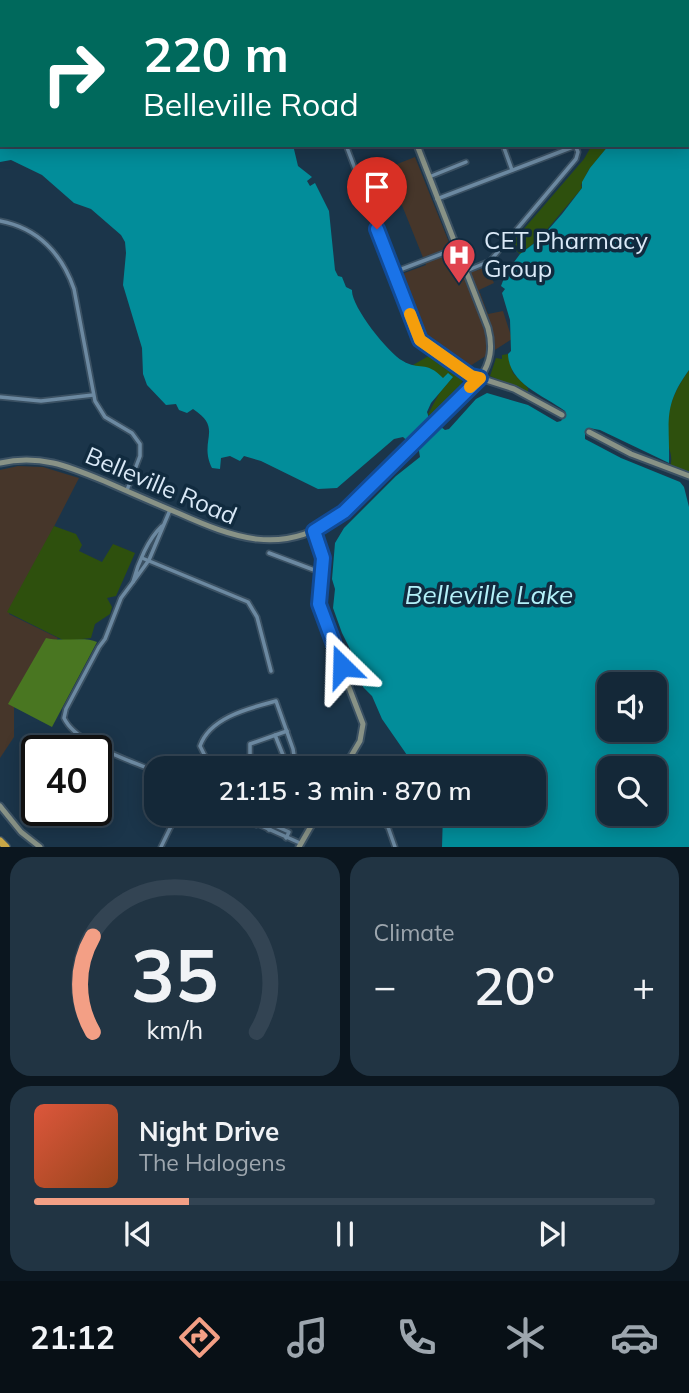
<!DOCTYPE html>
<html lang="en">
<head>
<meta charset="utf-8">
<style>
	body { margin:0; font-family:Mulish,sans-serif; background:#213443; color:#f1f3f6; height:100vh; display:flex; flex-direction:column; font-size:26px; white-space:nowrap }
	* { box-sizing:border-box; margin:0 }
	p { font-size:23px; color:#9da6ae }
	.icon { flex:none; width:38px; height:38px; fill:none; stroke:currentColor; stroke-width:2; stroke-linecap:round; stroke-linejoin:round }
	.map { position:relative; height:847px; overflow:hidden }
	.side { display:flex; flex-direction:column; gap:10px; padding:10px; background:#0b161f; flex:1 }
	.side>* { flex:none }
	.hud { position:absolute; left:0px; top:0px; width:690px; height:147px; box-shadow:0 4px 18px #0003,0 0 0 2px #334453; background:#00695c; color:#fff; overflow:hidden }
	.buttons { position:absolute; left:597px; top:672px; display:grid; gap:14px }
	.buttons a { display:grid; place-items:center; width:70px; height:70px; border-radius:14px; background:#142838; box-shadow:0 4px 18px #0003,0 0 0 2px #334453; font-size:35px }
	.speed { position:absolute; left:21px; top:735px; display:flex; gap:14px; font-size:35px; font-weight:700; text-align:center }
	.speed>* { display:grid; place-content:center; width:91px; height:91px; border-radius:50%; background:#142838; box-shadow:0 4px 18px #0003,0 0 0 2px #334453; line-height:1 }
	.speed .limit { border:4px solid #111; border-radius:10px; background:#fff; color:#111 }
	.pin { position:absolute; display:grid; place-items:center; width:60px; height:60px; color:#fff; margin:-72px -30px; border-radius:50% 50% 50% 0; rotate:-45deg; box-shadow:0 0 7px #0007 }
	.pin .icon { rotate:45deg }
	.me { position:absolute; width:77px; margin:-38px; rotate:338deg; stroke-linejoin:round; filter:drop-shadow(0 0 5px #0008) }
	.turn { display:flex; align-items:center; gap:24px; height:147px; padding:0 28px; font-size:32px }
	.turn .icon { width:91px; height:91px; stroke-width:2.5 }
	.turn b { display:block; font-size:49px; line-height:60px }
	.big { font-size:52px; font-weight:600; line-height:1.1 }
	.side .widget { flex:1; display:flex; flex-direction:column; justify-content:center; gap:10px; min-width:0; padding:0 24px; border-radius:21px; background:#213443 }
	.side .dial { align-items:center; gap:0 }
	.dial svg { height:182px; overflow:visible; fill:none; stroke:#334453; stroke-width:7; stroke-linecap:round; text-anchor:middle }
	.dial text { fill:#f1f3f6; stroke:none }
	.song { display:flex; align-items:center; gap:21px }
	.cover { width:84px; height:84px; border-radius:10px; background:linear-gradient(135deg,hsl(10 70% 55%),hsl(20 70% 35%)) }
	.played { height:7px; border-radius:4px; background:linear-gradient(90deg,#f39f85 25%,#334453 25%) }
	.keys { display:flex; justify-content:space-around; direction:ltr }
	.heat { display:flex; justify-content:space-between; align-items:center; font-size:38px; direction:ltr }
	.side .tiles { flex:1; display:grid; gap:10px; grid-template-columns:1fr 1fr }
	.widget:last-child { grid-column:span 2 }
	.trip { position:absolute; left:144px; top:756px; width:402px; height:70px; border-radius:21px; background:#142838; box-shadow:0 4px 18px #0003,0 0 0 2px #334453; font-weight:600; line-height:70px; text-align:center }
	.tab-bar { display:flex; height:112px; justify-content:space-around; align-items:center; background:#081016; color:#9da6ae }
	.tab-bar .icon { width:49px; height:49px }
	.tab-bar .selected { color:#f39f85 }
	.tab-bar b { font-size:32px; color:#f1f3f6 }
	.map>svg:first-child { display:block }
	.commercial { fill:#46362a }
	.green { fill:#2e500d }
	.forest { fill:#497621 }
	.water { fill:#028d9a; fill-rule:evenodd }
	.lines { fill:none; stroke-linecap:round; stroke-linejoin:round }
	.street-casing { stroke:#3b5163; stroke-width:7 }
	.secondary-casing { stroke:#3b5163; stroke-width:9 }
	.highway-casing { stroke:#3b5163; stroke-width:10 }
	.street { stroke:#6c89a1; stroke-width:3.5 }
	.secondary { stroke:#889286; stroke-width:5 }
	.highway { stroke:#c9a746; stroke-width:7 }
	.route-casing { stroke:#114b97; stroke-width:18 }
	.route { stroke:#1a73e8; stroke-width:12 }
	.slow { stroke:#f59e0b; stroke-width:12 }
	.labels { text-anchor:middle; stroke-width:7; stroke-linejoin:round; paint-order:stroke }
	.poi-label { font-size:24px; fill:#dae9f7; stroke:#112b3f; text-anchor:start }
	.street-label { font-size:24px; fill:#dae9f7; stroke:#112b3f }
	.water-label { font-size:26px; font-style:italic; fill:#b4f1f9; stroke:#112b3f }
</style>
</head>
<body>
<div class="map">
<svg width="689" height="847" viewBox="0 0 689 847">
	<rect width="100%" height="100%" fill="#1b354a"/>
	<g class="commercial">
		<path d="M415,157L462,275L487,267L494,283L479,290L488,314L503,311L512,339L467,368L423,337L399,275L426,265L387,168Z"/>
		<path d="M18,466L43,467L79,478L9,614L58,638L22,683L14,702V737L0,758V470Z"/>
	</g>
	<g class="green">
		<path d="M592,145H609L588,171L581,185L582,188L539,239L520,254L510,245L584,159Z"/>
		<path d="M432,354L463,379L461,385L430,416L428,414L440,392L453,377L443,378L413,365Z"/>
		<path d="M508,354L513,373L528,388V392L490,376L496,358L502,359V355Z"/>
		<path d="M689,370V473L670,466C674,457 668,448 667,439C665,412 674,391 689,370Z"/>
		<path d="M54,526L76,534L82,545L79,551L102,562L113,544L135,553L116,596L107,598L112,607L110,614L95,624L91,638L65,641L7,612Z"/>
	</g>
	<path class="forest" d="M46,638C61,642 86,636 97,642L52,727L8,704Z"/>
	<path class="water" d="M0,0H266V2H2V145H293L298,166L312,177L307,181L310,186L315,183L329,211L335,270L338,276L342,277L346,287L352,290C351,306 388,353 403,361C419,371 426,360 443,378L448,373L453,377L431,403L427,412L429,418L445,430L449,429L476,399L487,393L528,405L557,422L561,421L566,414L565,411C543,395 509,384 508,354L511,351L510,320L502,293L505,289L501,286L506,273L520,254L540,239L562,214L582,188V182L590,168L609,145H688L689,90V370C662,407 670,421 669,463L600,430L589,428L585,434V439L621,458L680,482L684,487L689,507V847H442L443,814H534V768H416L382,719L372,696L363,687L354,657L342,633L333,608L335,589L332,579L335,543L344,528L396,476L420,457L419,451L403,437L394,439L337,488L318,489L261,461L244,456L240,461L230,456L221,458L220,469L212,468C198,440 224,429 193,409L187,413L179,410L176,404L166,405L147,385L143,374L142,348L123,285L126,253L125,242L121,235L91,209L74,203L42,175L11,160L0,162ZM609,684H654V730H609ZM609,768H654V814H609Z"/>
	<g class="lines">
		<defs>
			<g id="street">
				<path d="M289,0L290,2"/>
				<path d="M479,0L480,2"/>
				<path d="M521,0V2"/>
				<path d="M649,0L650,2"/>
				<path d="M364,2L368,0"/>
				<path d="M437,2L441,0"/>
				<path d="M688,64L689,63"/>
				<path d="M346,145L420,340L471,376L480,378"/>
				<path d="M503,145L512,170"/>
				<path d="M429,177L466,162"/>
				<path d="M437,199L578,145"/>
				<path d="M0,221C38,228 62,254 74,289L95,401L105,417L132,433L140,444V456L127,490"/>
				<path d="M466,271L490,261L576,159L578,152L575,145"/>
				<path d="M394,272L457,248"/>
				<path d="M0,397L41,401L93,395"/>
				<path d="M162,526C148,539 138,563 133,582L149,560L170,510"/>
				<path d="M269,553L322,573"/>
				<path d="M142,558L248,602L257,617L271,671"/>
				<path d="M133,582L121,598L105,639L99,647L66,709L64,718C76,744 130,760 156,772"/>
				<path d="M275,735L283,755L285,768"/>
				<path d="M297,764L312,768"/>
				<path d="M211,768L200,746C210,717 250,708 276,701L293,749L296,768"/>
				<path d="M250,768V744L287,731"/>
				<path d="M235,814L300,843"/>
				<path d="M372,814L388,827L395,847"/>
				<path d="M256,825L262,814"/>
				<path d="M269,830L271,824L289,832L286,838"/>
				<path d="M161,847L177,814"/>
			</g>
			<g id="secondary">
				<path d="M360,0L361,2"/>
				<path d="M480,378L514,389L562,415"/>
				<path d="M589,432L631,454L689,476"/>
				<path d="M0,463C39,454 68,466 104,481C129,492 154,503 178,513C234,538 281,556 336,518L480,378C491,362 493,347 488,328L417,145"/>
				<path d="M314,531C330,565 315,584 322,617L363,724L360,741L344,768"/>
				<path d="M0,806L21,832L40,847"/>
				<path d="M299,847L318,814"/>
			</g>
			<path id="highway" d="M0,841L6,847"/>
		</defs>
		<use href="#street" class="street-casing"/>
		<use href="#secondary" class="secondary-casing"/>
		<use href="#highway" class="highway-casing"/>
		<use href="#street" class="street"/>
		<use href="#secondary" class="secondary"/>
		<use href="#highway" class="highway"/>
	</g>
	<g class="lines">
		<defs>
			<path id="route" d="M342,666L319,604L323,558L314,531L344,512L480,378L471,376L420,340L377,229"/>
		</defs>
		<use href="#route" class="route-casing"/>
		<use href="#route" class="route"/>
		<path class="slow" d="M410,314L420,340L471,376L480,378L470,387"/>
	</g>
	<defs>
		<symbol id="hospital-pin" viewBox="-11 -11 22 30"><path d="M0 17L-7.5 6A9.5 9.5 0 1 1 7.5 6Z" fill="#e0444e" stroke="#112b3f"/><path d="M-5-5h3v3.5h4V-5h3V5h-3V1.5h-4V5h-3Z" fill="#fff"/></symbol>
	</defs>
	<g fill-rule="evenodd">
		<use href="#hospital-pin" x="440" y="236" width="38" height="52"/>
	</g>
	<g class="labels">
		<g class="poi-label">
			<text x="484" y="249">CET Pharmacy<tspan x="484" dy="28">Group</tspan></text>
		</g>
		<g class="street-label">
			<text transform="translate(161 486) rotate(23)" y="8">Belleville Road</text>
		</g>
		<g class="water-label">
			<text x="489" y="604">Belleville Lake</text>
		</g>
	</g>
</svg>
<div class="buttons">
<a><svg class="icon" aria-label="sound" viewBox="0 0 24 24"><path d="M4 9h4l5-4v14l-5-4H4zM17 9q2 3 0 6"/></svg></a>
<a><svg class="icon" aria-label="search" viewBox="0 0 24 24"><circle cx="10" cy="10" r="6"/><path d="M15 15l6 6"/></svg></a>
</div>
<div class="speed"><div class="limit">40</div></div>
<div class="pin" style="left:377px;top:229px;background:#d93025"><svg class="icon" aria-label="arrive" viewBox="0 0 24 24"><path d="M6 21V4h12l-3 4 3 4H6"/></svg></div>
<svg class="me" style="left:342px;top:666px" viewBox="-20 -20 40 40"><path d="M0-17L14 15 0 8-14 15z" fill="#1a73e8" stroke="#fff" stroke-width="4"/></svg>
<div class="trip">21:15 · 3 min · 870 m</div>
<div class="hud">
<div class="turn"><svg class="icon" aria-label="right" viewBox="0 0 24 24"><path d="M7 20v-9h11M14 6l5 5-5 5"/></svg><div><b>220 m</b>Belleville Road</div></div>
</div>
</div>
<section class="side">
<div class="tiles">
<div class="widget dial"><svg viewBox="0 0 100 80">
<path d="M14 69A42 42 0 1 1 86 69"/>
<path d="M14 69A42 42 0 0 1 14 27" stroke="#f39f85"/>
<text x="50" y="56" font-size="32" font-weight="700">35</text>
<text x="50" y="72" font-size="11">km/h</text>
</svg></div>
<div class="widget"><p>Climate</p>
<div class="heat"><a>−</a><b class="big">20°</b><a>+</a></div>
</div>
<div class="widget">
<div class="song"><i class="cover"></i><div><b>Night Drive</b><p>The Halogens</p></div></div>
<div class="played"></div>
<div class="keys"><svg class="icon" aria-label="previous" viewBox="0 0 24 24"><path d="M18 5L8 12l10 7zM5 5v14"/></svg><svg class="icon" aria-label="pause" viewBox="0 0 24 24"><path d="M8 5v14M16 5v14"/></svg><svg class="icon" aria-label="next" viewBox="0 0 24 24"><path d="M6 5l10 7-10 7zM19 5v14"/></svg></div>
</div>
</div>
</section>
<nav class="tab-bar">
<b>21:12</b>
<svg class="icon selected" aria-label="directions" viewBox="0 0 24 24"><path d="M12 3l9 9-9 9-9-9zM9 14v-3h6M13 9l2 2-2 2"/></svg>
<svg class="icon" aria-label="music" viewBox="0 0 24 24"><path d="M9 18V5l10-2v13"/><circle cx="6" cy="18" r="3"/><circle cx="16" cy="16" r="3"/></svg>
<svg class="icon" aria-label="phone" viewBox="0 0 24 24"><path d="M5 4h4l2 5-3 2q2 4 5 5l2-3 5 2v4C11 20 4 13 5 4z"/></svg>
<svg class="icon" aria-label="climate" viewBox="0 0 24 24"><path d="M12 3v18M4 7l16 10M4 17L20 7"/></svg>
<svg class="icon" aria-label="car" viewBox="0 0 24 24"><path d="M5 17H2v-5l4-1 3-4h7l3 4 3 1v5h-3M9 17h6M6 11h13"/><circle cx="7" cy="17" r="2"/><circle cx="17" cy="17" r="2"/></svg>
</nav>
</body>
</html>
